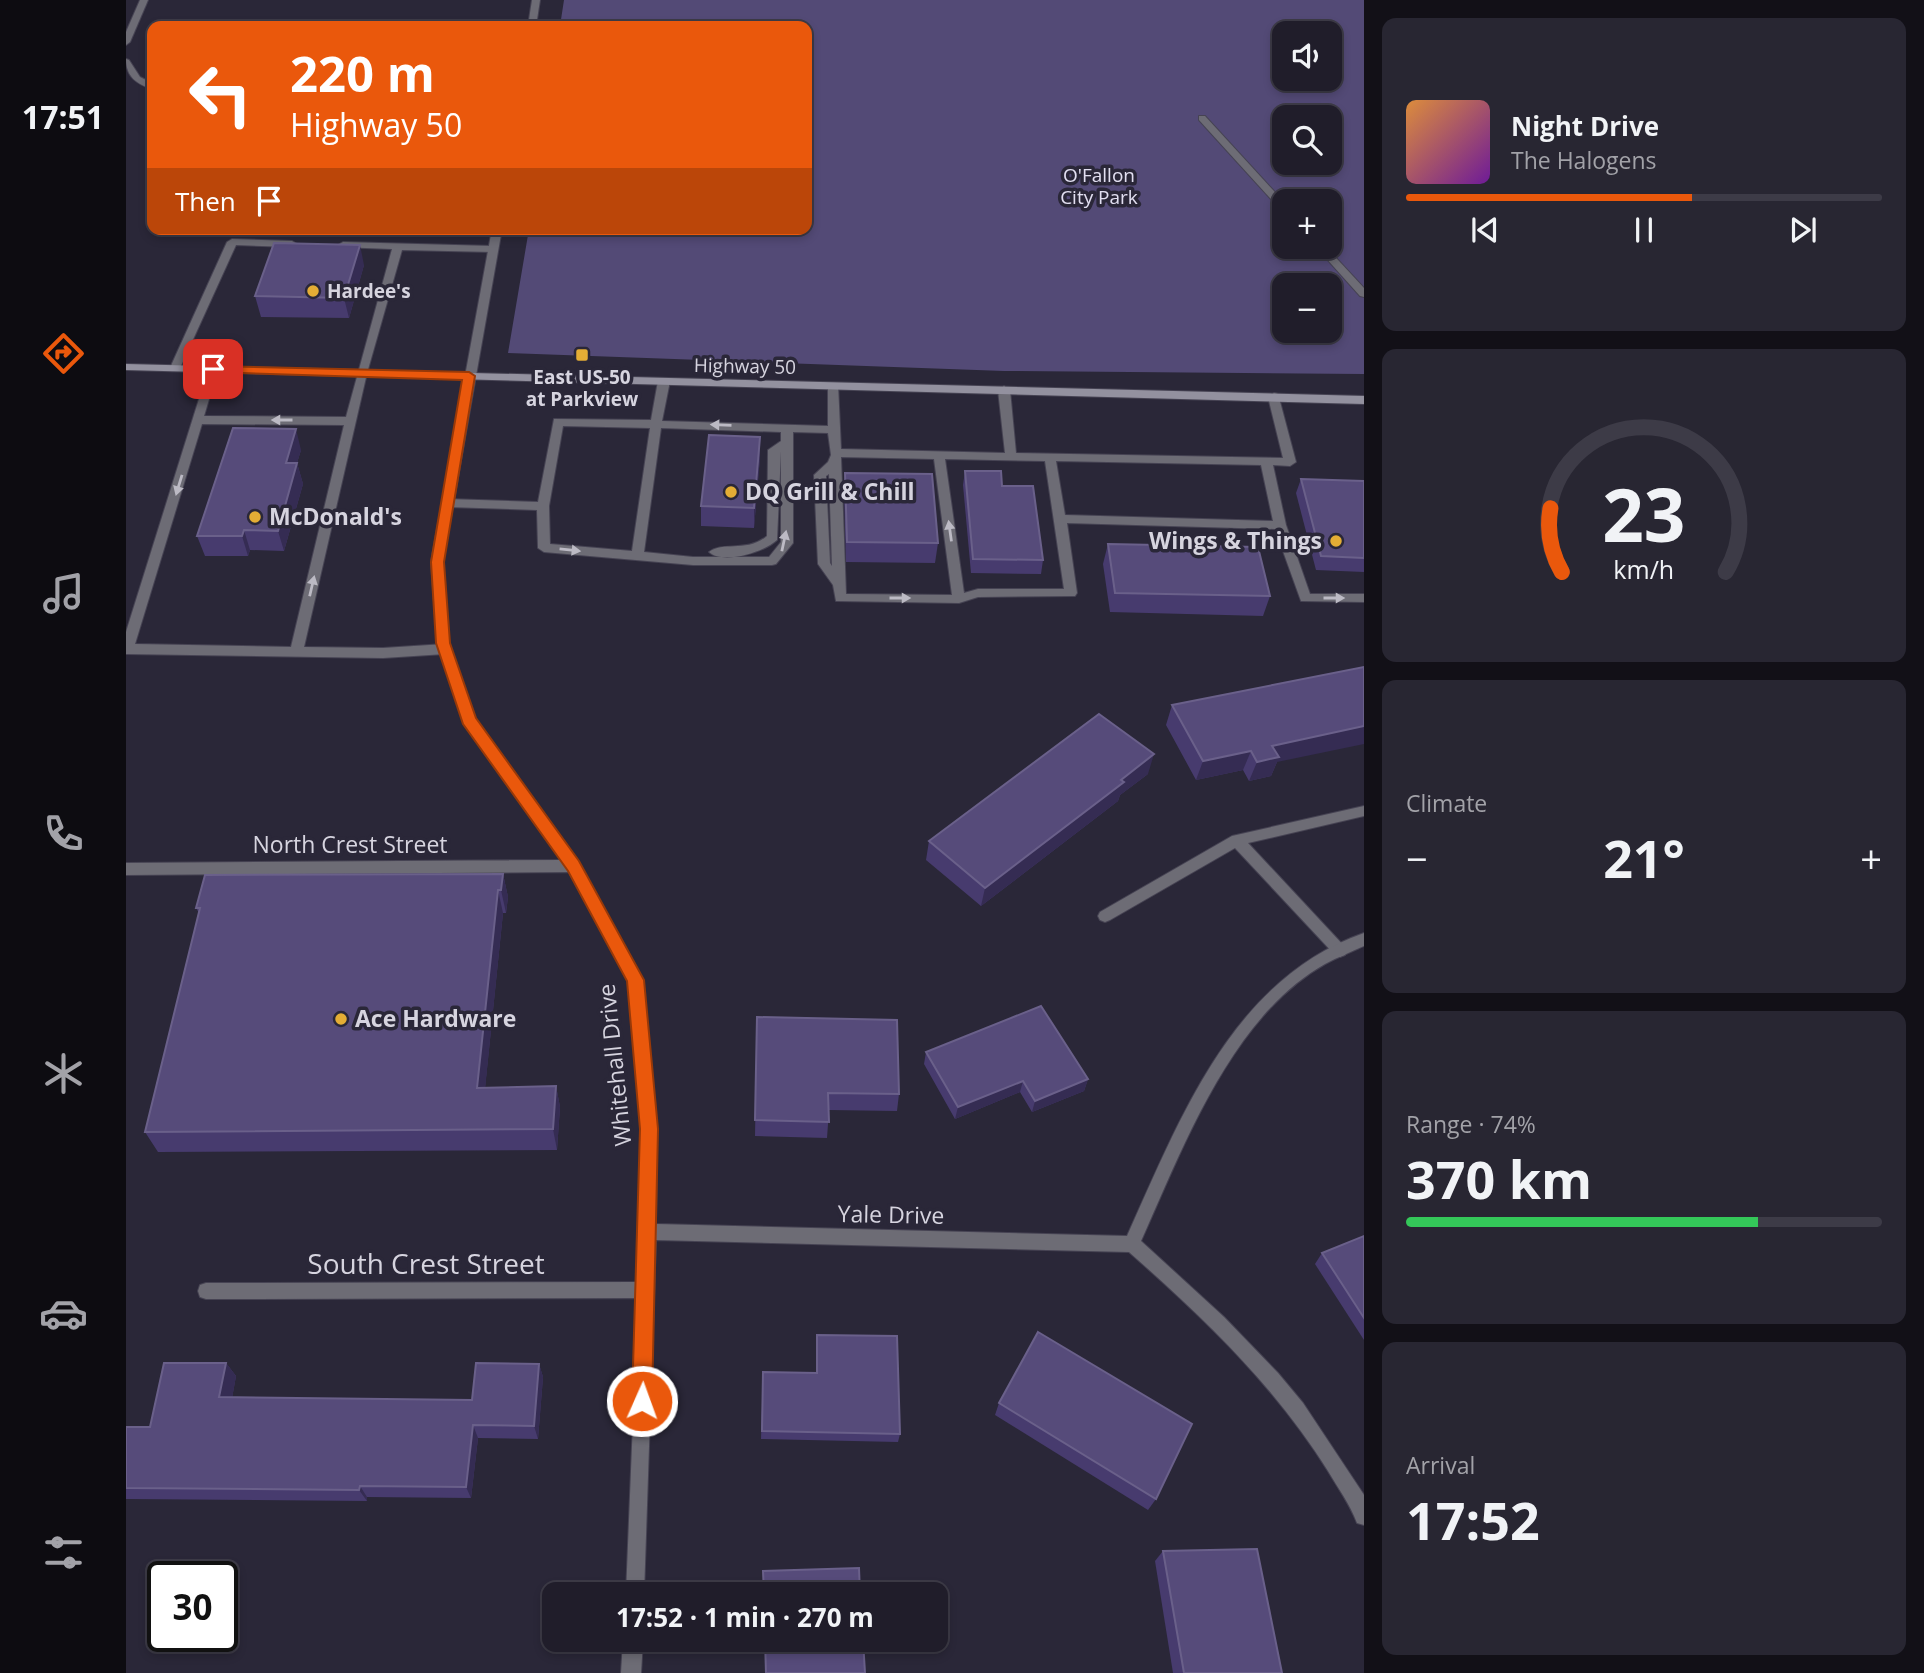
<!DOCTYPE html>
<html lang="en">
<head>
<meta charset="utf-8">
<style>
	body { margin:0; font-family:"Open Sans",sans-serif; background:#282632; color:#f1f3f6; height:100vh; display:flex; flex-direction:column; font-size:26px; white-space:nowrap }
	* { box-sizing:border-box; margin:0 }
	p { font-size:23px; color:#a2a2a8 }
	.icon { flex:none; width:38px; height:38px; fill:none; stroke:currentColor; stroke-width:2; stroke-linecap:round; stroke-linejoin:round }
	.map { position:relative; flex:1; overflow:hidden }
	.drawer { display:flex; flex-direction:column; gap:18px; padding:18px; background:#121017; width:560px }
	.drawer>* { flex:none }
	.banner { position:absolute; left:21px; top:21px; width:665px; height:214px; border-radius:14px; box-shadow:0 4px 10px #0003,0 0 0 2px #3d3b47; background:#ea580c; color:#fff; overflow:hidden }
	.tools { position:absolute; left:1146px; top:21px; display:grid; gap:14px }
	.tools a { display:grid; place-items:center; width:70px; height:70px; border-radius:14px; background:#201d2a; box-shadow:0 4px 10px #0003,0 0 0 2px #3d3b47; font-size:35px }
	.speed { position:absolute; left:21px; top:1561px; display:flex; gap:14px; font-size:35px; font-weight:700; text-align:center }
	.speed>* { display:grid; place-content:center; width:91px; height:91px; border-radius:50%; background:#201d2a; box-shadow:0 4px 10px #0003,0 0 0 2px #3d3b47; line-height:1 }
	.speed .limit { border:4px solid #111; border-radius:10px; background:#fff; color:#111 }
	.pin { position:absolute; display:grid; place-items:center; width:60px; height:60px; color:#fff; margin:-30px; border-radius:14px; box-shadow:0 4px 10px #0006 }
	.me { position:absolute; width:77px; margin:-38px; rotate:2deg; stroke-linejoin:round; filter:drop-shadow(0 0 5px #0008) }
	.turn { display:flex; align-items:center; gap:24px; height:147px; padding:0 28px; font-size:32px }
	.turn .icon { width:91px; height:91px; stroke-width:2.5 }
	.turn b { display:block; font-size:49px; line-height:60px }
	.then { display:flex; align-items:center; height:66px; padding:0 28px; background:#0003; gap:14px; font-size:26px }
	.big { font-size:52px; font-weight:700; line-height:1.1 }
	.drawer .widget { flex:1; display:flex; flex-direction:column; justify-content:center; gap:10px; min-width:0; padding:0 24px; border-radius:14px; background:#282632 }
	.drawer .dial { align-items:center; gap:0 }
	.dial svg { height:182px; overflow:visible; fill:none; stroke:#3d3b47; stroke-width:7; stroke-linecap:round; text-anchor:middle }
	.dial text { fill:#f1f3f6; stroke:none }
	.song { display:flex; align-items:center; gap:21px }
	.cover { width:84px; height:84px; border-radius:10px; background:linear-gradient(135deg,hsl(30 70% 55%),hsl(280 70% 35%)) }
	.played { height:7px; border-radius:4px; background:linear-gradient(90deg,#ea580c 60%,#3d3b47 60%) }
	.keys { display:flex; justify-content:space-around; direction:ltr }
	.heat { display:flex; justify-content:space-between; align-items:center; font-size:38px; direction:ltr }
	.charge { height:10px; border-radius:5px; background:linear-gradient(90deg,#34c759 74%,#3d3b47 0) }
	.trip { position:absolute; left:416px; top:1582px; width:406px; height:70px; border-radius:14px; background:#201d2a; box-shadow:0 4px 10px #0003,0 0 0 2px #3d3b47; font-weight:700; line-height:70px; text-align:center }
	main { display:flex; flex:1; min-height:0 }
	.tab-bar { display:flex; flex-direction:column; width:126px; justify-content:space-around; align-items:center; background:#0d0c11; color:#a2a2a8 }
	.tab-bar .icon { width:49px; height:49px }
	.tab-bar .on { color:#ea580c }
	.tab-bar b { font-size:32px; color:#f1f3f6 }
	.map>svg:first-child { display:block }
	.green { fill:#534a76; fill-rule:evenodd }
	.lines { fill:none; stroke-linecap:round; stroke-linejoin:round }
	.service-casing { stroke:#464353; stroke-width:2 }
	.minor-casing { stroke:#464353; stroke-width:2 }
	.secondary-casing { stroke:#464353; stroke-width:2 }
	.service { fill:#6d6c75; fill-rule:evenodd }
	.minor { fill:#6d6c75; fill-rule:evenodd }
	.secondary { fill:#93919f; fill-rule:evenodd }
	.wall { fill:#473b6e }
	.shaded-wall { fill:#352c53 }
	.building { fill:#564b7a; stroke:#6a608a; stroke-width:2 }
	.oneway { fill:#bcbac4 }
	.route { fill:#ea580c; stroke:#983908; stroke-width:2 }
	.poi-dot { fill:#e4ad35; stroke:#2a2738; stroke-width:2.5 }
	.labels { text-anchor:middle; stroke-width:7; stroke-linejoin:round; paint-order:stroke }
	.far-park-label { font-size:19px; fill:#e2dff1; stroke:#2a2738 }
	.far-poi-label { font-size:19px; font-weight:bold; fill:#d6d4df; stroke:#2a2738; text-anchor:start }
	.far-street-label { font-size:19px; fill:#d6d4df; stroke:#2a2738 }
	.poi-label { font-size:23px; font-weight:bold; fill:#d6d4df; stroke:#2a2738; text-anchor:start }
	.street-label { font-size:23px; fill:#d6d4df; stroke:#2a2738 }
	.near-street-label { font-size:28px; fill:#d6d4df; stroke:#2a2738 }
</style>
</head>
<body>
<main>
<nav class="tab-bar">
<b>17:51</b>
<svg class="icon on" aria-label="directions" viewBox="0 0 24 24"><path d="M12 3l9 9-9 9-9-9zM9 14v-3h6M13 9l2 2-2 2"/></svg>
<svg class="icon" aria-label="music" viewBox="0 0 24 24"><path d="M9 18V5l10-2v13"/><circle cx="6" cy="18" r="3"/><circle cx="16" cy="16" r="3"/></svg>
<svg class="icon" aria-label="phone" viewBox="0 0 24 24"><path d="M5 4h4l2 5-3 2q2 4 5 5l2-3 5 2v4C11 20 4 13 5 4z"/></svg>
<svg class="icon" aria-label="climate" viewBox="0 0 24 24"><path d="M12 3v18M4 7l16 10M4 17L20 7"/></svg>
<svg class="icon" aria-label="car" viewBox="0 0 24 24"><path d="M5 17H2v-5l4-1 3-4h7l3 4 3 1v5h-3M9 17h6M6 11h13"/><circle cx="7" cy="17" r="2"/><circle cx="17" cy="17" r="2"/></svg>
<svg class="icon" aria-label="filters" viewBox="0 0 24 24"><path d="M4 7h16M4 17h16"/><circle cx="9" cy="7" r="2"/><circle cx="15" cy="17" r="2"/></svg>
</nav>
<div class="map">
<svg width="1238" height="1673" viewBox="0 0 1238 1673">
	<rect width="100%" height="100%" fill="#2a2738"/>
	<path class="green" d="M438,0H1238V374L878,371L382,353L403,229H681V26H434ZM1158,33H1204V79H1158ZM1158,117H1204V163H1158ZM1158,201H1204V247H1158ZM1158,285H1204V331H1158Z"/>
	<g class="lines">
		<defs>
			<g id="service">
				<path d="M681,32L685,33V37L681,38Z"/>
				<path d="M1073,116H1079L1158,202V210L1154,209L1073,120Z"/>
				<path d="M106,239L166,241L171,244L166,247L110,245L54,368L49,371L45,370L44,368L101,242Z"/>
				<path d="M217,242L367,246L372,249L367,252L276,250L241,373L178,647L257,648L319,644L325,649L319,654L257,658L0,654V632L83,367H91L92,369L78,416L220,417L266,249L213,247L212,245ZM76,424L218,425L165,647L9,644Z"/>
				<path d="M1190,247H1200L1238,288V297L1234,296Z"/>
				<path d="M538,378L544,381L536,421L702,426V386L708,383L712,384L715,449L879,453L872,390L878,386L884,390L890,453L1157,458L1142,397L1148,393L1152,394L1170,462L1164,466L1147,465L1160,525L1184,594H1238V602L1175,601L1149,529L941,523L951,593L949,596L852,597L833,603L710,601L707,585L692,564L688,475L702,462L705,455L702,433L667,432V543L650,564L646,565H567L418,552L412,548L411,510L322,507L316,503L322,499L412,502L428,419L525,420L532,381ZM437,426L524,428L506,551L424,544L423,506ZM535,428L655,432V441L642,450L641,536C621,553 597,541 583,552C597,565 638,552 651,540L655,451V542L643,557H567L518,552ZM715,457L808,459L826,595L720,594ZM819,459L919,461L938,589H852L838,593ZM930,461L1135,465L1147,521L939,515ZM703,474L706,566L704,563L700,476Z"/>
				<path d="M1238,806V816L1122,843L1219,947L1221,951L1219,955L1214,957L1209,955L1109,848L984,920L979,922L974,920L972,916L974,912L1106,836Z"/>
			</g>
			<g id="minor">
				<path d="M14,0H22L4,42L0,45V32Z"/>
				<path d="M406,0H414L410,26H402Z"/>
				<path d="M0,59L3,60L14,77L26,83V89C11,84 0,77 0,59Z"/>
				<path d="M366,229H376L317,562L323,643L349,718L452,862L517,980L531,1128L530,1224L1001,1236C1054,1119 1106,979 1238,933V946C1225,952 1212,957 1199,964C1105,1017 1057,1148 1015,1241L1098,1317L1152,1373L1177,1403L1238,1495V1525L1231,1523C1224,1504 1212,1488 1202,1471C1149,1386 1078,1318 1003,1252L530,1240L518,1594H500L512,1298L80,1299L74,1297L72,1291L74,1285L80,1283L513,1282L515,1128L503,981L443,872L0,875V863L435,860L338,724L311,643L305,562Z"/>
				<path d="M497,1640H517L515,1673H495Z"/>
			</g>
			<path id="secondary" d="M0,364L1238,396V404L0,370Z"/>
		</defs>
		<use href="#service" class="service-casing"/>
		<use href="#minor" class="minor-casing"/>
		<use href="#secondary" class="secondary-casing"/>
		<use href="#service" class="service"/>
		<use href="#minor" class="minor"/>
		<use href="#secondary" class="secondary"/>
	</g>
	<g class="wall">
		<path d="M238,265L223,318L135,317L129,296Z"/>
		<path d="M175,450L171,463L177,484L158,551L124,550L122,556H79L71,536Z"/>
		<path d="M634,457L628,528L575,526V506Z"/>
		<path d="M839,471L876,486L917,560L915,574L845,573L837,485Z"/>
		<path d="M719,473L812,543L809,563L720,562L718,493Z"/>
		<path d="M1175,479L1238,481V572L1190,570L1170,493Z"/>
		<path d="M982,544L1144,596L1137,616L984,612L977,564Z"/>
		<path d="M1046,705L1151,762L1145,776L1123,781L1117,770L1070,780L1040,725Z"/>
		<path d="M1022,774L994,795L992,801L855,906L800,860L803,841Z"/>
		<path d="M377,874L382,897L380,913H377L359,1088L430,1086L434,1107L431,1150L32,1152L19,1132L73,913L70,908Z"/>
		<path d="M631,1017L773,1094L771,1111L703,1110L701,1138L629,1136Z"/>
		<path d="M800,1052L962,1079L958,1091L906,1112L894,1092L829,1119L798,1064Z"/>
		<path d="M1238,1236V1340L1189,1264L1196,1253Z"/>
		<path d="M691,1335L774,1434L772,1442L635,1439L637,1372L690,1373Z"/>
		<path d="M100,1363L110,1376L106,1398L346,1400L413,1364L417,1377L412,1439L352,1438L345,1498L241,1497V1501L0,1499V1427H24Z"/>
		<path d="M873,1403L1030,1499L1022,1510L869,1415Z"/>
		<path d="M1037,1551L1156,1673H1047L1029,1561Z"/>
	</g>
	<g class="shaded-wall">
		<path d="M234,245L238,265L223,318L218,298Z"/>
		<path d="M170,429L175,450L171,463L177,484L158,551L152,531L160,463Z"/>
		<path d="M634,437V457L628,528V508Z"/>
		<path d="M118,530L124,550L122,556L116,536Z"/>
		<path d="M1238,726V744L1151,762L1145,776L1123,781L1131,762L1146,746Z"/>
		<path d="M1125,751L1117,770L1070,780L1077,761Z"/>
		<path d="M1028,754L1022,774L994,795L992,801L855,906L859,888Z"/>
		<path d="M377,874L382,897L380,913L375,890Z"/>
		<path d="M372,890L377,913L357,1109L351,1088Z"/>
		<path d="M962,1079L958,1091L906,1112L909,1101Z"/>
		<path d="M897,1081L894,1092L829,1119L832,1107Z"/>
		<path d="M430,1086L434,1107L431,1150L427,1129Z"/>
		<path d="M100,1363L110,1376L104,1410L93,1397Z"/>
		<path d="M413,1364L417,1377L412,1439L408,1426Z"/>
		<path d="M347,1425L352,1438L345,1498L340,1487Z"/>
		<path d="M234,1486L241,1497V1501L233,1490Z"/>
	</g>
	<g class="building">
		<path d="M148,243L234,245L218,298L129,296Z"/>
		<path d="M107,428L170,429L160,463H171L152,531L118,530L116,536H71Z"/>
		<path d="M583,435L634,437L628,508L575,506Z"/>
		<path d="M839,471H875L876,486H907L917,560L847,559Z"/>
		<path d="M719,473L806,474L812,543L721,542Z"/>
		<path d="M1175,479L1238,481V558L1195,556Z"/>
		<path d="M982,544L1132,547L1144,596L989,593Z"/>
		<path d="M1238,667V726L1146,746L1153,757L1131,762L1125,751L1077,761L1046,705Z"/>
		<path d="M973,714L1028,754L995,780L998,782L859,888L803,841Z"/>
		<path d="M377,874L375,890H372L351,1088L430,1086L427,1129L19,1132L74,908H70L79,875Z"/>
		<path d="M915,1006L962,1079L909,1101L897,1081L832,1107L800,1052Z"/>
		<path d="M631,1017L771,1020L773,1094L702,1093L703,1122L629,1120Z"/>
		<path d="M1238,1236V1318L1196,1253Z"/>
		<path d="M912,1332L1066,1424L1030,1499L873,1403Z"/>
		<path d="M691,1335L771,1336L774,1434L636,1431L637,1372L691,1373Z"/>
		<path d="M38,1363H100L93,1397L346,1400L350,1363L413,1364L408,1426L347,1425L340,1487L234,1486L233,1490L0,1488V1427H24Z"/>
		<path d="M1131,1549L1156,1673H1058L1037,1551Z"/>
		<path d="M733,1568L734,1594H638L637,1571Z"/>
		<path d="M639,1640H737L739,1673H640Z"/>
	</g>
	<defs><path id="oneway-solid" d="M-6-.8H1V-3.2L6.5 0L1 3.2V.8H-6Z" transform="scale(1.75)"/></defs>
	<g class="oneway">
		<use href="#oneway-solid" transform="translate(156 420) rotate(-180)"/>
		<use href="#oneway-solid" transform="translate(595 425) rotate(-178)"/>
		<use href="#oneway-solid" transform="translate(53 485) rotate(107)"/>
		<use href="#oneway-solid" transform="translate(824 531) rotate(-98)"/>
		<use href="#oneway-solid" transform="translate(658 541) rotate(-78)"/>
		<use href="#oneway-solid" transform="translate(444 550) rotate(6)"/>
		<use href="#oneway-solid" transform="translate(186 586) rotate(-77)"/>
		<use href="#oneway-solid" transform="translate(774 598)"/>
		<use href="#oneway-solid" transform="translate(1208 598)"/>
	</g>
	<path class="route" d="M87,366L343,372L349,376L318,562L324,643L350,718L453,861L518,980L532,1129L526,1401L524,1408L516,1411L509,1408L506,1401L514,1129L501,981L442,871L337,724L310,643L305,562L336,380L83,372L81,369Z"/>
	<g class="poi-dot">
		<circle cx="187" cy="291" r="7"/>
		<rect x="449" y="348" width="14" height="14" rx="3.5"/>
		<circle cx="605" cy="492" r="7"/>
		<circle cx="129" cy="517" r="7"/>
		<circle cx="1210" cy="541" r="7"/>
		<circle cx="215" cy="1019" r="7"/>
	</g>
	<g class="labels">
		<g class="far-park-label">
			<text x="973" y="182">O'Fallon<tspan x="973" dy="22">City Park</tspan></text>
		</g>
		<g class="far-poi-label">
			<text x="201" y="298">Hardee's</text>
			<text x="456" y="384" text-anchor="middle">East US-50<tspan x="456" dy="22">at Parkview</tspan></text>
		</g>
		<g class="far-street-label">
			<text transform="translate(619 366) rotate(1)" y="7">Highway 50</text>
		</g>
		<g class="poi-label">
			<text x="619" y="500">DQ Grill &amp; Chill</text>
			<text x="143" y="525">McDonald's</text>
			<text x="1196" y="549" text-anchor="end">Wings &amp; Things</text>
			<text x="229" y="1027">Ace Hardware</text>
		</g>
		<g class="street-label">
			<text x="224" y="853">North Crest Street</text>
			<text transform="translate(489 1065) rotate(-96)" y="8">Whitehall Drive</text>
			<text transform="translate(765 1215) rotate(1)" y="8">Yale Drive</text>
		</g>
		<g class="near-street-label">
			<text x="300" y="1274">South Crest Street</text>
		</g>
	</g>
</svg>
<div class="tools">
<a><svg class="icon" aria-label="sound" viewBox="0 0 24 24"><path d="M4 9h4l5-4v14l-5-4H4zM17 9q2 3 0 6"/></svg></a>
<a><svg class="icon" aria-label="search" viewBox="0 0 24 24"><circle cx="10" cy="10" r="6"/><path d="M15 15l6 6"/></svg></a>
<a>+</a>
<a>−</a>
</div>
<div class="speed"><div class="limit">30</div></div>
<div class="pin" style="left:87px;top:369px;background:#d93025"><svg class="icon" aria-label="arrive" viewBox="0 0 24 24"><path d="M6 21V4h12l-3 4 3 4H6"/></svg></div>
<svg class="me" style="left:516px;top:1401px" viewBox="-20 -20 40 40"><circle r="17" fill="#ea580c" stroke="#fff" stroke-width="3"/><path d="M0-11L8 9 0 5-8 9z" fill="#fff"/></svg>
<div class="trip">17:52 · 1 min · 270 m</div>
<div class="banner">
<div class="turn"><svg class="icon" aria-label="left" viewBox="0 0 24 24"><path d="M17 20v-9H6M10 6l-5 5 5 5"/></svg><div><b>220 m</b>Highway 50</div></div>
<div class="then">Then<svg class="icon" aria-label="arrive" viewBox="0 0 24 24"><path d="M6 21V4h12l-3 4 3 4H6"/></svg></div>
</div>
</div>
<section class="drawer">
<div class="widget">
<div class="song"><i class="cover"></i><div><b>Night Drive</b><p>The Halogens</p></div></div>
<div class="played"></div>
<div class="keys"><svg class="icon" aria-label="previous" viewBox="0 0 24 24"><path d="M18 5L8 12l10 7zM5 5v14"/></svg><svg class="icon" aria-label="pause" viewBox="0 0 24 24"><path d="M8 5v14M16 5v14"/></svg><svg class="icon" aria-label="next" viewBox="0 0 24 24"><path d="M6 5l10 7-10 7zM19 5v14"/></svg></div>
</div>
<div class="widget dial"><svg viewBox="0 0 100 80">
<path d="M14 69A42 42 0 1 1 86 69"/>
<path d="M14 69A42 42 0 0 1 9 41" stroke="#ea580c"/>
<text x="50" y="56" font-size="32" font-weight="700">23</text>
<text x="50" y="72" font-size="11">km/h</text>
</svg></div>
<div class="widget"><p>Climate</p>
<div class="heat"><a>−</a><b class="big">21°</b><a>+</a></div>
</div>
<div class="widget"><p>Range · 74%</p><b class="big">370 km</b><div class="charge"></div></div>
<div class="widget"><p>Arrival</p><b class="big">17:52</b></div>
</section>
</main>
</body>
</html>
